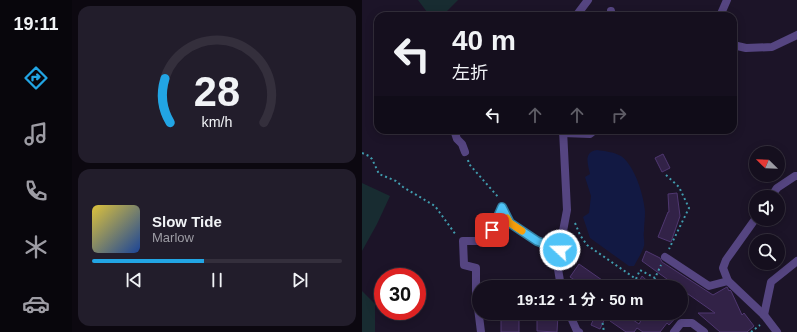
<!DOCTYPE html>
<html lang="ja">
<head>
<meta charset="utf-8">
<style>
	body { margin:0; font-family:Helvetica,"Noto Sans JP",sans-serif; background:#221d2b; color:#f1f3f6; height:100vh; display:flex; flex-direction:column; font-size:15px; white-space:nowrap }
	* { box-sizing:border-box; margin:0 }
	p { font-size:13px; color:#9d9ca4 }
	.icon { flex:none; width:22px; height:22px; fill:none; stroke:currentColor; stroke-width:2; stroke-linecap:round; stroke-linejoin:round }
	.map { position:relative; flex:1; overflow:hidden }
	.side { display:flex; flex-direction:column; gap:6px; padding:6px; background:#0c0810; width:290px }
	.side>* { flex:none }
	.top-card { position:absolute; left:12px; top:12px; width:363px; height:122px; border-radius:12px; box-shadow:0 2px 10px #0003,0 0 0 1px #342f3c; background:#150f1e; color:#f1f3f6; overflow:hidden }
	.needle { width:26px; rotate:293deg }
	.buttons { position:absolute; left:387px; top:146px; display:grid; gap:8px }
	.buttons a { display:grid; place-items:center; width:36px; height:36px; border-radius:50%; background:#150f1e; box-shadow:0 2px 10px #0003,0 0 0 1px #342f3c; font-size:20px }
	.speed { position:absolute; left:12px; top:268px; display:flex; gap:8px; font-size:20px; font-weight:700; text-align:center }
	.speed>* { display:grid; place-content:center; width:52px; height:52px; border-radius:50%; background:#150f1e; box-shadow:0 2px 10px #0003,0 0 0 1px #342f3c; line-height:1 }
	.speed .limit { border:6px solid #d22; background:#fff; color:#111 }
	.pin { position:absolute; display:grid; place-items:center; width:34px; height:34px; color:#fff; margin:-17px; border-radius:8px; box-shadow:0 2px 6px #0006 }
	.me { position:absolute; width:44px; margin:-22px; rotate:291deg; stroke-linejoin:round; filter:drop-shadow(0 0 3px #0008) }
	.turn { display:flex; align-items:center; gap:14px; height:84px; padding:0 12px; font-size:18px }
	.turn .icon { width:52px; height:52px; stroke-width:2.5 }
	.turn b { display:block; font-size:28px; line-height:34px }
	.lanes { display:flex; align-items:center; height:38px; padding:0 12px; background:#0003; justify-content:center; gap:20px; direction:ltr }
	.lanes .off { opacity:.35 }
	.side .widget { flex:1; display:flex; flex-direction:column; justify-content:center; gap:6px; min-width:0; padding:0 14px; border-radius:12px; background:#221d2b }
	.side .dial { align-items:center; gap:0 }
	.dial svg { height:104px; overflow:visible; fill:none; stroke:#342f3c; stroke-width:7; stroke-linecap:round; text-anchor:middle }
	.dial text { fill:#f1f3f6; stroke:none }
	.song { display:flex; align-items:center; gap:12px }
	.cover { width:48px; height:48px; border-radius:6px; background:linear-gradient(135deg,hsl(50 70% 55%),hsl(220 70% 35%)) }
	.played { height:4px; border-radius:2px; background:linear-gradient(90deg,#22a5e4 45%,#342f3c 45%) }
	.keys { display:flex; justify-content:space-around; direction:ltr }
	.trip { position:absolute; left:110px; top:280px; width:216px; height:40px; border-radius:20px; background:#150f1e; box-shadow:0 2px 10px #0003,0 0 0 1px #342f3c; font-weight:700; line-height:40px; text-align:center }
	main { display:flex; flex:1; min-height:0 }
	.tab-bar { display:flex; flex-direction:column; width:72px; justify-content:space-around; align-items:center; background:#08060c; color:#9d9ca4 }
	.tab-bar .icon { width:28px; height:28px }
	.tab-bar .active { color:#22a5e4 }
	.tab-bar b { font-size:18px; color:#f1f3f6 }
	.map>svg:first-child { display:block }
	.green { fill:#182c31 }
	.water { fill:#121943 }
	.building { fill:#322247; stroke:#4f3770 }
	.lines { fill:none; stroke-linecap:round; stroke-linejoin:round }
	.path { stroke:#409cae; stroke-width:2; stroke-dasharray:2 3; stroke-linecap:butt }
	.minor { stroke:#554581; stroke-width:8 }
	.route-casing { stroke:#337fa1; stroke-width:10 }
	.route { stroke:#4fc3f7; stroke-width:7 }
	.slow { stroke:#f59e0b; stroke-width:7 }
</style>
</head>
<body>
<main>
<nav class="tab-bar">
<b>19:11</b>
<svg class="icon active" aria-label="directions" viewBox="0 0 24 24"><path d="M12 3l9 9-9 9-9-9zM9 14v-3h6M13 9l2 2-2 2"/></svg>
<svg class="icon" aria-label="music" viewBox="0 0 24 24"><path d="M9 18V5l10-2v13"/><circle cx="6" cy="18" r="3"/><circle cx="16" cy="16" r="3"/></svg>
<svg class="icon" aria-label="phone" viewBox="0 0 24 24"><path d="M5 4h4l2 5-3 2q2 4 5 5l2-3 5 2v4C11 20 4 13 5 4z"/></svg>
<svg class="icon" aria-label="climate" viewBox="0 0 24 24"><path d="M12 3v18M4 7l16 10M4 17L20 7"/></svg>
<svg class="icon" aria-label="car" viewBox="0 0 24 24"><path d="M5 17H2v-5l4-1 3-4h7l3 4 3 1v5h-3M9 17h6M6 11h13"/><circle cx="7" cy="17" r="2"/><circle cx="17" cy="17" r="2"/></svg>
</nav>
<section class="side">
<div class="widget dial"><svg viewBox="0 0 100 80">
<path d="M14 69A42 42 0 1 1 86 69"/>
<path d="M14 69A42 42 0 0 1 10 35" stroke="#22a5e4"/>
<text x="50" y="56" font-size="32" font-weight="700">28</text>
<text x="50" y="72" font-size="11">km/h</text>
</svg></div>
<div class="widget">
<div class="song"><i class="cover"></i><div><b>Slow Tide</b><p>Marlow</p></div></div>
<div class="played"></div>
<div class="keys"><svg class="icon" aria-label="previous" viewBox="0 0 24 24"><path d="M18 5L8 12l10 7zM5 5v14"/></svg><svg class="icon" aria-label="pause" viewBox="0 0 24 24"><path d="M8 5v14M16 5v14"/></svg><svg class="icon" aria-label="next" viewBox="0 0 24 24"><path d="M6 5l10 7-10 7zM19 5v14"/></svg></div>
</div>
</section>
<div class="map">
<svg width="435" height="332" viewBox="0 0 435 332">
	<rect width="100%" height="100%" fill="#1c1428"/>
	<g class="green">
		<path d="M56,0H96L80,16H68Z"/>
		<path d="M0,183L28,196L15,224L0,251Z"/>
		<path d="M0,291L13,304V332H0Z"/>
	</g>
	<path class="water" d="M235,150C242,151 252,152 259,156C273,166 282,196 283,212C283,218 282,225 282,231C281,236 283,242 282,246C280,253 275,260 272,266H267L228,238L221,217L227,213L229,196L223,177L228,174C226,164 221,152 235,150Z"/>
	<g class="building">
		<path d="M301,154L308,168L300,172L293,158Z"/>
		<path d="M315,193L318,216L309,242L296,237L306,212H307L306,194Z"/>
		<path d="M284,251L298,258L300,262L351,295L365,287L367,291L368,290L369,291L380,315L382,313L392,326L385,332H358L336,313H353L319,289V287H316L280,261Z"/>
		<path d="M217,264L250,287H223L208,277Z"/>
		<path d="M280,276L292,287H274Z"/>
		<path d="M175,313H185V315H196L195,332L175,331Z"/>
		<path d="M234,313H237L244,316L238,329L229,325Z"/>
		<path d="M243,313H261L277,324L283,313H318L307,325L305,323L298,332H281L275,328L272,332H264L248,321Z"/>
		<rect x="139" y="320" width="18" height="12"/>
	</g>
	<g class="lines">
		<g class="path">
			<path d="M0,153L7,156L10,159L17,174L34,181L41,187L73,206L94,235"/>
			<path d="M106,160L107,164L137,198"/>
			<path d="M304,175L317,187L327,208L307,249"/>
			<path d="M213,223L218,235L225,245L274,279L269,287"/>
			<path d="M274,279L278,270L293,278L299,265"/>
			<path d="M289,287L293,278"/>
			<path d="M239,313L242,332"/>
			<path d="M389,332L398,325"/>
		</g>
		<g class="minor">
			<path d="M249,11L250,16"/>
			<path d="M214,16L226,0"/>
			<path d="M358,16L365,0"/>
			<path d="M371,45L384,48L410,47L435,35"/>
			<path d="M92,130L95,139L100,144L103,152"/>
			<path d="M201,133L228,134L233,130"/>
			<path d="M409,197L415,188L433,176H435"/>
			<path d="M140,207L148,223L175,241L198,250"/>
			<path d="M303,257L347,286L366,281L402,315L415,332"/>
			<path d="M366,281L361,268L364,260L394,218"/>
			<path d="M199,287L195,263L205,210L201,130"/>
			<path d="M207,313L215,331L217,332"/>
			<path d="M402,315L409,282L435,261"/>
			<path d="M119,332L114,292V268L102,265L101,241H125L140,207"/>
			<path d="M312,332L319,323H330L342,332"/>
		</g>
	</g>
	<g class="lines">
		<defs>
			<path id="route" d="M130,230L140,207L148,223L175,241L198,250"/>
		</defs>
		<use href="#route" class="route-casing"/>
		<use href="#route" class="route"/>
		<path class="slow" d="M145,218L148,223L160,231"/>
	</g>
</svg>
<div class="buttons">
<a><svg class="needle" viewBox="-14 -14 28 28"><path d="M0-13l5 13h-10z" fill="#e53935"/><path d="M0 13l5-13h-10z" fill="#9d9ca4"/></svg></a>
<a><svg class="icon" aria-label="sound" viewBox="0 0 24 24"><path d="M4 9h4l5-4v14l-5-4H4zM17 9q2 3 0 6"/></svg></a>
<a><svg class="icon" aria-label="search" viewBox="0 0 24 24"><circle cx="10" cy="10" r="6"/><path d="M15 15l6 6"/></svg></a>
</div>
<div class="speed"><div class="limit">30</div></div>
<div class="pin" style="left:130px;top:230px;background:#d93025"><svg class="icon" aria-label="arrive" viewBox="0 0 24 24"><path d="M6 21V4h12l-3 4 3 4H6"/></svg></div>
<svg class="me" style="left:198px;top:250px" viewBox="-20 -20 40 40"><circle r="17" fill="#4fc3f7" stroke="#fff" stroke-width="3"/><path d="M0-11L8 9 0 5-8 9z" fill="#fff"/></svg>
<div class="trip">19:12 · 1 分 · 50 m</div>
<div class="top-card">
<div class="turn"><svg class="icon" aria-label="left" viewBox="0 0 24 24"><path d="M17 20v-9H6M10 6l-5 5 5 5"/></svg><div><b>40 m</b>左折</div></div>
<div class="lanes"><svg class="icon" aria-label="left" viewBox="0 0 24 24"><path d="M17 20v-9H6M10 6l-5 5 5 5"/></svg><svg class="icon off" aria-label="ahead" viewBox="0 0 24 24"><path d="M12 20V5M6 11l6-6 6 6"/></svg><svg class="icon off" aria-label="ahead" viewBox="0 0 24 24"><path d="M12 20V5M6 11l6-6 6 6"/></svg><svg class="icon off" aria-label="right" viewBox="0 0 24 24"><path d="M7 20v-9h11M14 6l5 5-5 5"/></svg></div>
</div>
</div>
</main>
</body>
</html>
